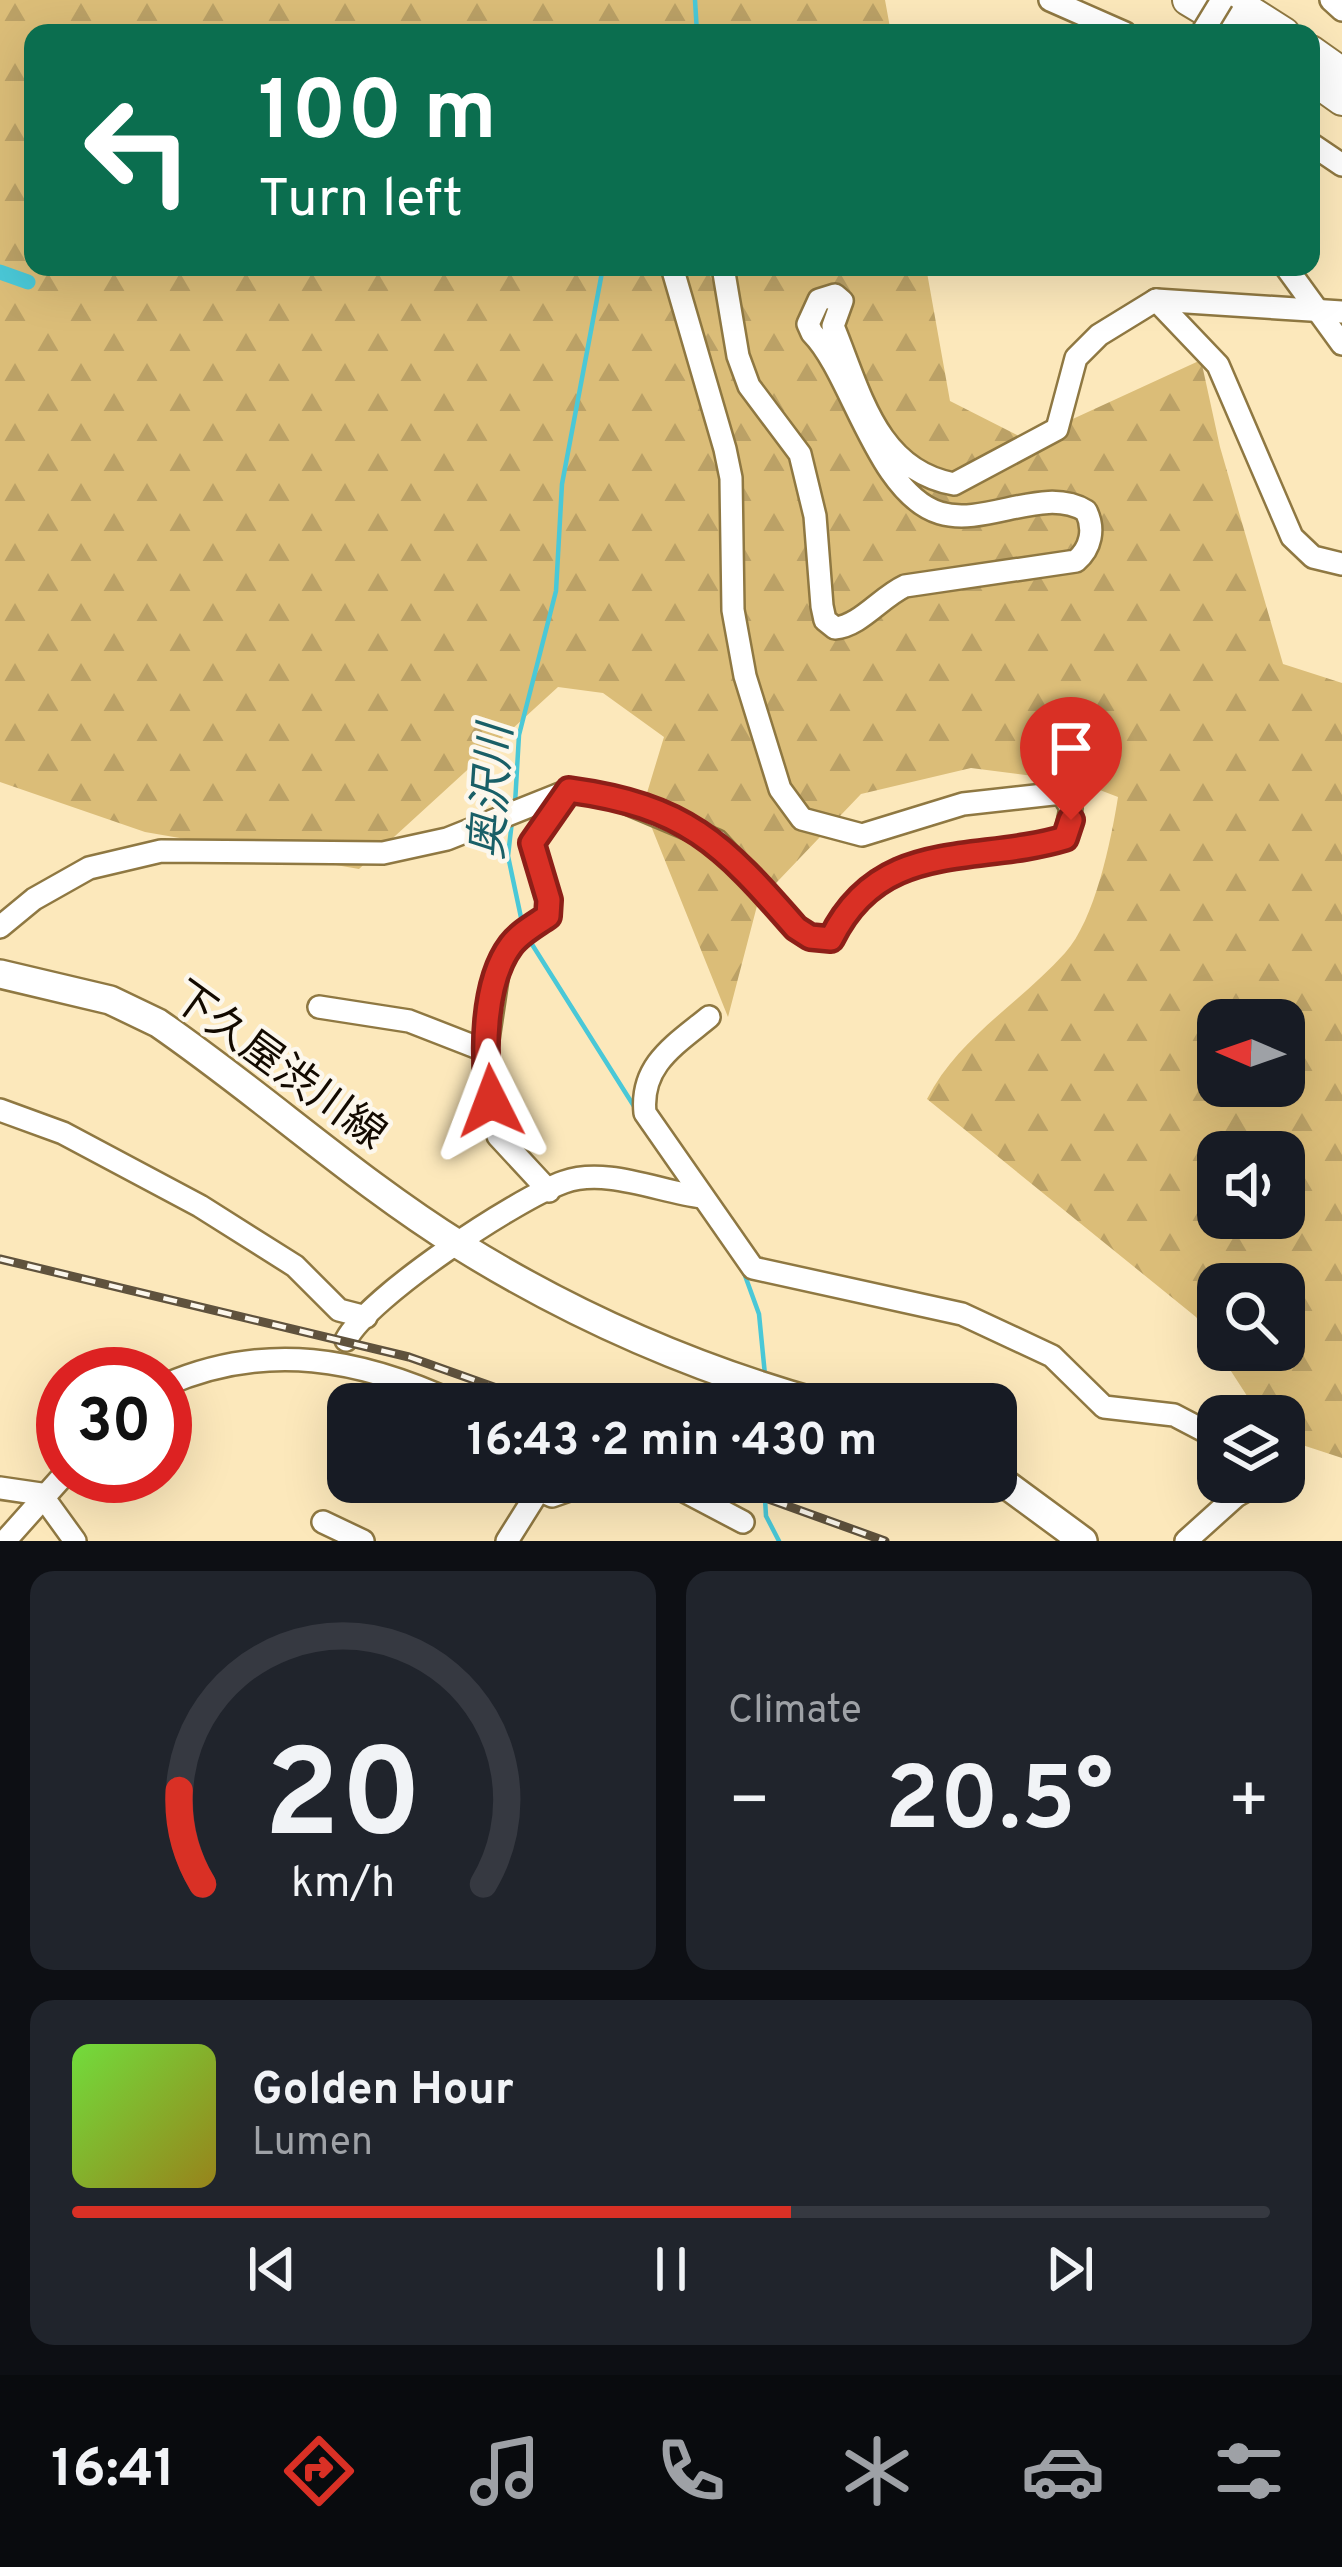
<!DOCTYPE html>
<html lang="en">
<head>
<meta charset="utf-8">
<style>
	body { margin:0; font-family:Overpass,"Noto Sans JP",sans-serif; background:#20242c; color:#f1f3f6; height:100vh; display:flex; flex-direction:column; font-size:45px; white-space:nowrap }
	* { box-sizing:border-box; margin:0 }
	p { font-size:39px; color:#9ea1a6 }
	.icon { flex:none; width:66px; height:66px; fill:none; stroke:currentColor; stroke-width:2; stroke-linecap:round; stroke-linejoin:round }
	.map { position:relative; height:1541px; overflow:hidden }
	.panel { display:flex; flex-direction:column; gap:30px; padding:30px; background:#0d0f14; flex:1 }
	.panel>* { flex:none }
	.hud { position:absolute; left:24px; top:24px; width:1296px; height:252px; border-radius:24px; box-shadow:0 12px 48px #0002; background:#0b6e4f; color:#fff; overflow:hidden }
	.needle { width:78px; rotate:272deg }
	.buttons { position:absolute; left:1197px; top:999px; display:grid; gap:24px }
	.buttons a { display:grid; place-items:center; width:108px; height:108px; border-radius:24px; background:#171b24; box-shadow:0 12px 48px #0002; font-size:60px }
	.speed { position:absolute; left:36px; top:1347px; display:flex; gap:24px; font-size:60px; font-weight:700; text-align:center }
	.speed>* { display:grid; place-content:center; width:156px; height:156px; border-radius:50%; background:#171b24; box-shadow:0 12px 48px #0002; line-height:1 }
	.speed .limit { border:18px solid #d22; background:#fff; color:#111 }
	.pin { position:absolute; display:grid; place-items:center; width:102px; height:102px; color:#fff; margin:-123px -51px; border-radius:50% 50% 50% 0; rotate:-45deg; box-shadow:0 0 12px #0007 }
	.pin .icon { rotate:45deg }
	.me { position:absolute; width:132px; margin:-66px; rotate:357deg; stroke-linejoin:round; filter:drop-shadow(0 0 9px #0008) }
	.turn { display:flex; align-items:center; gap:42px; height:252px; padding:0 36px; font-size:54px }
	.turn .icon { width:156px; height:156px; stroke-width:2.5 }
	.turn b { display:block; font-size:84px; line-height:102px }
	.big { font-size:90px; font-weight:700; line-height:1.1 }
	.panel .tile { flex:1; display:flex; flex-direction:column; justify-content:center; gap:18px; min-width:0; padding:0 42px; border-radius:24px; background:#20242c }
	.panel .dial { align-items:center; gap:0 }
	.dial svg { height:312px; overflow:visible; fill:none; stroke:#363941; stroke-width:7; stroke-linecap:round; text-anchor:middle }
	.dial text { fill:#f1f3f6; stroke:none }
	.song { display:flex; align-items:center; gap:36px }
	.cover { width:144px; height:144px; border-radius:18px; background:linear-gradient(135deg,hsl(100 70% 55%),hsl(50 70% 35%)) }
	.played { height:12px; border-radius:6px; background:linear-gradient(90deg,#d93025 60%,#363941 60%) }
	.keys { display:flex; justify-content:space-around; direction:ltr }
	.heat { display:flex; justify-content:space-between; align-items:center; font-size:66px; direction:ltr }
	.panel .tiles { flex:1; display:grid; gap:30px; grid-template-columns:1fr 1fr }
	.tile:last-child { grid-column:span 2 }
	.trip { position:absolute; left:327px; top:1383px; width:690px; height:120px; border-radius:24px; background:#171b24; box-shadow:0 12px 48px #0002; font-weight:700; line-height:120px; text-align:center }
	.tabs { display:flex; height:192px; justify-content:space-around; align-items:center; background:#090b0e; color:#9ea1a6 }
	.tabs .icon { width:84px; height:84px }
	.tabs .on { color:#d93025 }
	.tabs b { font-size:54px; color:#f1f3f6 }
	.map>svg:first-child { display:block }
	.forest { fill:url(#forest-firs); fill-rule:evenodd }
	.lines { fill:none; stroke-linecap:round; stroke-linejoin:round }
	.stream { stroke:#4ac8d7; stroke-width:4.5 }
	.canal { stroke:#4ac8d7; stroke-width:15 }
	.minor-casing { stroke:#8f7842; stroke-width:26 }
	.major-casing { stroke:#8f7842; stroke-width:32 }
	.highway-casing { stroke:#8f7842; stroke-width:34 }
	.minor { stroke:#fff; stroke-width:21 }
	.major { stroke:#fff; stroke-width:27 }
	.highway { stroke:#fff; stroke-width:30 }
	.rail-casing { stroke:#5f523d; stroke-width:9 }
	.rail { stroke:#fcf7ec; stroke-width:4.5; stroke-dasharray:14; stroke-linecap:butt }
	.minor-bridge-casing { stroke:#8f7842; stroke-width:26; stroke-linecap:butt }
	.minor-bridge { stroke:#fff; stroke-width:21 }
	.route-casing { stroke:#8d1f18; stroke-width:30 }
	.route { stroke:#d93025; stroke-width:21 }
	.labels { text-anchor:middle; stroke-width:9; stroke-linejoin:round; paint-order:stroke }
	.street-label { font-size:42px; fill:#130a00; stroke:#fcf7ec }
	.water-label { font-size:45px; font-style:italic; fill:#195f67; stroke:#fcf7ec }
</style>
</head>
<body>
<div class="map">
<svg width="1342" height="1541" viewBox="0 0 1342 1541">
	<defs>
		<pattern id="forest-firs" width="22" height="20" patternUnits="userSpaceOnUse" patternTransform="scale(3)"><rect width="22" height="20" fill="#dbbd78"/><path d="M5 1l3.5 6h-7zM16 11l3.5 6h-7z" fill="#bba166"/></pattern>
	</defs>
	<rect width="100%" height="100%" fill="#fce8bb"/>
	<path class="forest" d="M0,0H885L891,33H33V267H926L950,401L1027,440L1201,360L1220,447L1283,664L1342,683V1458L1284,1439V1416H1260L1196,1317L927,1099C959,1037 1018,1005 1065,953C1095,920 1111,841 1118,797L1079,782L971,768L861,794L758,902L728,1017L643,806L664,737L603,693L558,687L359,869L145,832L0,782ZM1218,1020H1284V1086H1218ZM1218,1152H1284V1218H1218ZM1218,1284H1284V1350H1218Z"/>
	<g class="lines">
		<g class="stream">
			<path d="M695,0L697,33"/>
			<path d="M515,804L519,735L556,591L562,484L603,267"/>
			<path d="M512,821L508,856L523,927"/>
			<path d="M528,938L637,1111"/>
			<path d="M743,1270L759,1314L765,1375"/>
			<path d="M764,1482L766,1516L779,1541"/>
		</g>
		<path class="canal" d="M0,272L28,282"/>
		<defs>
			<g id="minor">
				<path d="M1050,0L1125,33"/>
				<path d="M1331,0L1342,10"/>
				<path d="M1311,144L1342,165"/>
				<path d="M723,267L738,356L749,386L800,454L815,516L822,606L825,620L835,628C860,626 881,597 905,586L1076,561C1091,548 1095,529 1086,511C1044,485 986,527 940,513C877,494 852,373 812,333L808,324L819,300L835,295L842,301L833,326C860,391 876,470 954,484L1057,429L1076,358L1099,335L1156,300L1342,312"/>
				<path d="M1286,267L1342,344"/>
				<path d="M1156,300L1218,365L1292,537L1313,557L1342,564"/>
				<path d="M0,927L34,899L89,868L161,851L383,853L447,839L570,790L610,796L717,841L796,928L810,937L831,939C881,836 976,865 1065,838L1071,808L1062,793L963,804L862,835L802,819L780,789L745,676L733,610L731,478L725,449L672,267"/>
				<path d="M319,1007L409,1021L486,1051"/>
				<path d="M709,1017C675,1045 640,1065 645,1113L753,1268L962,1314L1052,1356L1104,1407L1174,1415L1218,1438"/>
				<path d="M0,1110L63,1133L200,1206L295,1266L339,1310L366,1317"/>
				<path d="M549,1191L498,1136L484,1066L499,965L513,941L548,916L549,900L532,843L569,790"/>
				<path d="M346,1340C368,1297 516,1199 564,1182C606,1167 660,1192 702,1197"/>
				<path d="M165,1385C266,1341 360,1358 458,1404"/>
				<path d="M667,1482L743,1522"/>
				<path d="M0,1488L41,1494L75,1541"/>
				<path d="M323,1522L363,1541"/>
				<path d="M5,1541L63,1476"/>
				<path d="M507,1541L539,1490L552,1496L592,1482"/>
				<path d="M1186,1541L1236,1496L1261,1482"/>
			</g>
			<g id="major">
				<path d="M0,974L110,1000L158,1023C261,1094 355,1180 461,1246C575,1317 692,1368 821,1404"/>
				<path d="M996,1477L1083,1541"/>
			</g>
			<g id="highway">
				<path d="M1188,0L1243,33"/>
				<path d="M1232,0L1284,33"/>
				<path d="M1311,51L1342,73"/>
				<path d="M1311,78L1342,100"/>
			</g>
		</defs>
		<use href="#minor" class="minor-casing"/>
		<use href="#major" class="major-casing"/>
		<use href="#highway" class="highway-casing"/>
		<use href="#minor" class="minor"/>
		<use href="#major" class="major"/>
		<use href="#highway" class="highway"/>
		<defs>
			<g id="rail">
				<path d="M0,1259L409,1357L542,1404"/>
				<path d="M721,1482L885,1541"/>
			</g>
		</defs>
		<use href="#rail" class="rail-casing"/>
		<use href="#rail" class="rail"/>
		<defs>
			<path id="minor-bridge" d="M1202,33L1222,0"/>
		</defs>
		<use href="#minor-bridge" class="minor-bridge-casing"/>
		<use href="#minor-bridge" class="minor-bridge"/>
	</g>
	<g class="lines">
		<defs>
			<path id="route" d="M491,1101C482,1057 483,982 511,945C520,933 535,925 548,916L549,900L532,843L569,790C686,806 722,843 796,928L810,937L831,939C881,837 976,865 1065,838L1071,820"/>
		</defs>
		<use href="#route" class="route-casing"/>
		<use href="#route" class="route"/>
	</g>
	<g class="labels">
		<g class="street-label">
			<text transform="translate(280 1064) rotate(36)" y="15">下久屋渋川線</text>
		</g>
		<g class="water-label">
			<text transform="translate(490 792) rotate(-86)" y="16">奥沢川</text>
		</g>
	</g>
</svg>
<div class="buttons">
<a><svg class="needle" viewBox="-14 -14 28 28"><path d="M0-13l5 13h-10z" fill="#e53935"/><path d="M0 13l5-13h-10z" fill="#9ea1a6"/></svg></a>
<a><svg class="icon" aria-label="sound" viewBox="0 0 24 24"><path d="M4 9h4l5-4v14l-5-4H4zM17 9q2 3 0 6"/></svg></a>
<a><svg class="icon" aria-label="search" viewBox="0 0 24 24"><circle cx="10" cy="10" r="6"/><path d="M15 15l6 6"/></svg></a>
<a><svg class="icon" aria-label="layers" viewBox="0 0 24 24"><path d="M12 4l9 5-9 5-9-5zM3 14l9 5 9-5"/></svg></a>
</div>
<div class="speed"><div class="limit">30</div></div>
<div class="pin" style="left:1071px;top:820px;background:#d93025"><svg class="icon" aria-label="arrive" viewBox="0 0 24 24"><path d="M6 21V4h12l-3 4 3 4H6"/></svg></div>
<svg class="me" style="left:491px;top:1101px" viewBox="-20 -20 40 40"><path d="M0-17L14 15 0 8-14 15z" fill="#d93025" stroke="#fff" stroke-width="4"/></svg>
<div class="trip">16:43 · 2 min · 430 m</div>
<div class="hud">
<div class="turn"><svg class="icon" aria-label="left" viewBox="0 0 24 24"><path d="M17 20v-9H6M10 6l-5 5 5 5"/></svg><div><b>100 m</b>Turn left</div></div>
</div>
</div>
<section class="panel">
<div class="tiles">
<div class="tile dial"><svg viewBox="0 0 100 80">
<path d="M14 69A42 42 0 1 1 86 69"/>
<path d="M14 69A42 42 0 0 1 8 45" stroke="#d93025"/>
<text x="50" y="56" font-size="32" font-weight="700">20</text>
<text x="50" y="72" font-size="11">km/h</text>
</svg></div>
<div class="tile"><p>Climate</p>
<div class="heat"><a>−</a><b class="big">20.5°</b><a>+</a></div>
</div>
<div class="tile">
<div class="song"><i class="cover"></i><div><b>Golden Hour</b><p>Lumen</p></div></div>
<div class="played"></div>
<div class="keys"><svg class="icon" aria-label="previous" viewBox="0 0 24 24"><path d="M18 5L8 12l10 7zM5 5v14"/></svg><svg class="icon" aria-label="pause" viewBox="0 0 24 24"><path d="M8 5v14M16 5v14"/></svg><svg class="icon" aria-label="next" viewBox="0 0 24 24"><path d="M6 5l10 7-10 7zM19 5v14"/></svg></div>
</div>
</div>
</section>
<nav class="tabs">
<b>16:41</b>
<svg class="icon on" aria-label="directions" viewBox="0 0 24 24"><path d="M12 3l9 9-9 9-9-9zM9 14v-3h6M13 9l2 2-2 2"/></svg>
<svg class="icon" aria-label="music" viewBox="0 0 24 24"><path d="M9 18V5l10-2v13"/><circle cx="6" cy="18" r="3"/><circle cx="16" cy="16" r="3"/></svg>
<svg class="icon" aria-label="phone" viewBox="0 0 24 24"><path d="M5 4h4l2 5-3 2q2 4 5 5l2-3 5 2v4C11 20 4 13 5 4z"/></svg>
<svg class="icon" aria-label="climate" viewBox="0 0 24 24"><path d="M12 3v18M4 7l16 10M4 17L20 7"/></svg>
<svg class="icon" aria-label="car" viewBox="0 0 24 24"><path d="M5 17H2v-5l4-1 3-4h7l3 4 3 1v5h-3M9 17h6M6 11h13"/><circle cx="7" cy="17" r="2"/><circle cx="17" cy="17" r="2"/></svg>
<svg class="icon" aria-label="filters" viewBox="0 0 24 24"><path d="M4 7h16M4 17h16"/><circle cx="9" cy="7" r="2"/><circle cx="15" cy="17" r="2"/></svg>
</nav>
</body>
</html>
